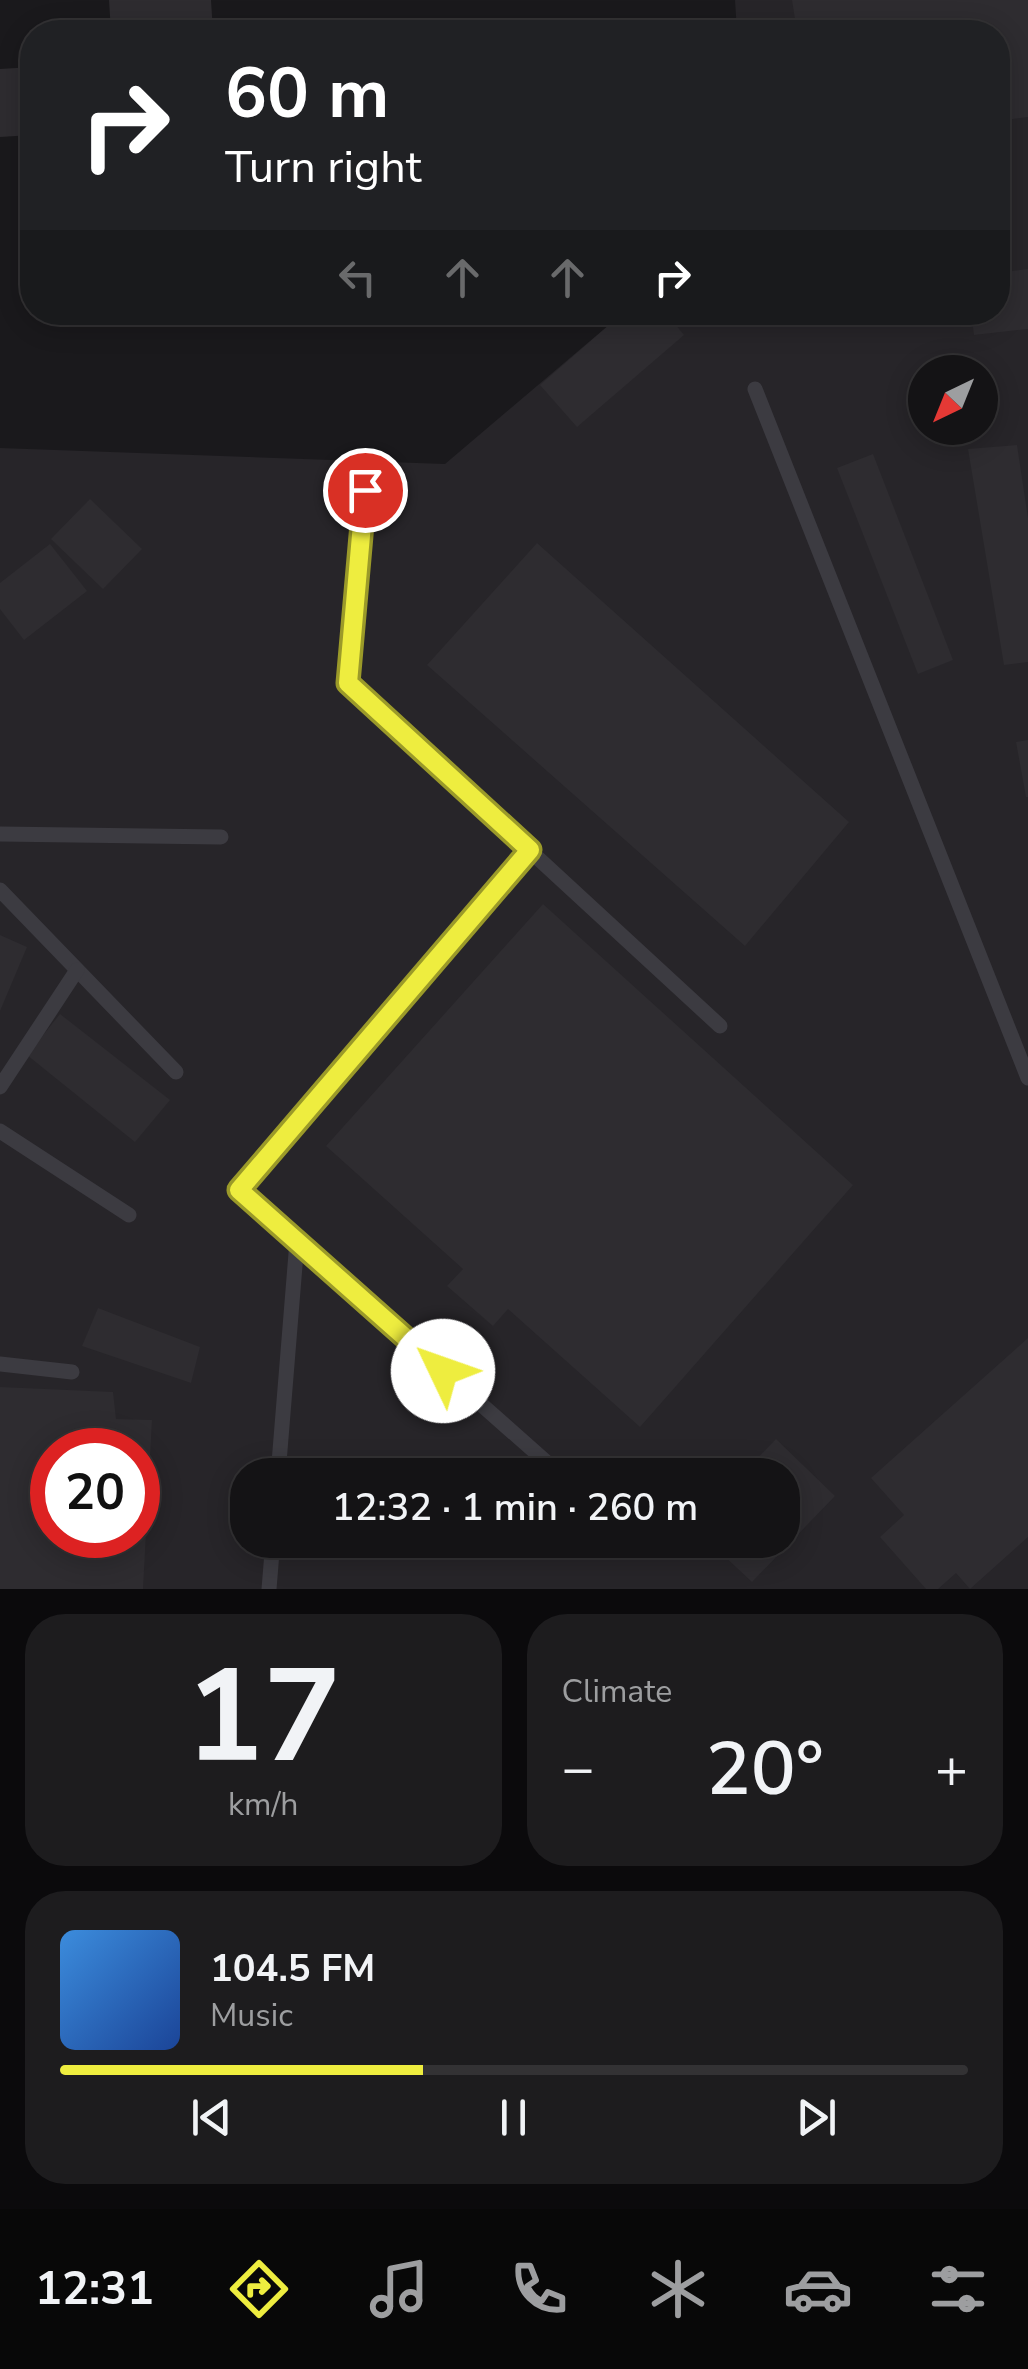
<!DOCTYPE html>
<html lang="en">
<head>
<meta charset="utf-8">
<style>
	body { margin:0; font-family:"Nunito Sans",sans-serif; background:#1d1c1e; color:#f1f3f6; height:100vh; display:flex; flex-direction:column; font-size:38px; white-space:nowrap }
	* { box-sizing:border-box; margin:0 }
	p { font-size:32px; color:#9d9ea0 }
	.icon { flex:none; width:55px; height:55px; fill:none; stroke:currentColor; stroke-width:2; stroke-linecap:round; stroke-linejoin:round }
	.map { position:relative; height:1589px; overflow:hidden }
	.details { display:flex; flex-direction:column; gap:25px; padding:25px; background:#0b0a0c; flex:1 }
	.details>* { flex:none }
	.top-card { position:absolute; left:20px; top:20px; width:990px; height:305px; border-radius:40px; box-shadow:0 5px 25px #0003,0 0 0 2px #333234; background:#202124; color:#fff; overflow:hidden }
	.needle { width:65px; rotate:223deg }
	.buttons { position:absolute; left:908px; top:355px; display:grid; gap:20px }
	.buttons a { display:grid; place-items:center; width:90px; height:90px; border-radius:50%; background:#141315; box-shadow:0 5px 25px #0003,0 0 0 2px #333234; font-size:50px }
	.speed { position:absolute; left:30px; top:1428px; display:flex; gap:20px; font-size:50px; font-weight:700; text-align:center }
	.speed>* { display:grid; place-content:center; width:130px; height:130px; border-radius:50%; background:#141315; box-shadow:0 5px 25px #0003,0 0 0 2px #333234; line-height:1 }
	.speed .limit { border:15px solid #d22; background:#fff; color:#111 }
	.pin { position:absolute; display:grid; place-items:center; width:85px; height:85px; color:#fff; margin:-42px; border:5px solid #fff; border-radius:50%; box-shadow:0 2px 10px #0007 }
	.me { position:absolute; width:110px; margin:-55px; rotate:312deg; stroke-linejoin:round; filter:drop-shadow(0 0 8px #0008) }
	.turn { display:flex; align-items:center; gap:35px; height:210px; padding:0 40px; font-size:45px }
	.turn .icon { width:130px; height:130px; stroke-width:2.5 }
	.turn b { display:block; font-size:70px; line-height:85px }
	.lanes { display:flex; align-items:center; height:95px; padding:0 40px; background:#0003; justify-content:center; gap:50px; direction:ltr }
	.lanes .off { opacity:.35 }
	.big { font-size:75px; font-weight:600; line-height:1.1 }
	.details .widget { flex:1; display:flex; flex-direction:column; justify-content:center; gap:15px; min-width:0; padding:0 35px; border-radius:40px; background:#1d1c1e }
	.details .dial { align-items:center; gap:0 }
	.dial b { font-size:130px; line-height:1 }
	.song { display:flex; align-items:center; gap:30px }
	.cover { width:120px; height:120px; border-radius:15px; background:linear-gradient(135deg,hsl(210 70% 55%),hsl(220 70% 35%)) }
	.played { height:10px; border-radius:5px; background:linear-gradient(90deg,#eeed3f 40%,#333234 40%) }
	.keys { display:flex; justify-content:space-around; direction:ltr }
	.heat { display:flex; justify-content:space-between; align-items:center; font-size:55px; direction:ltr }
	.details .tiles { flex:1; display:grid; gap:25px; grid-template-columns:1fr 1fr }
	.widget:last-child { grid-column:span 2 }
	.trip { position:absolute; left:230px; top:1458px; width:570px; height:100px; border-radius:40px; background:#141315; box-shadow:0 5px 25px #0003,0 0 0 2px #333234; font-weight:600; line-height:100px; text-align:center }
	.tabs { display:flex; height:160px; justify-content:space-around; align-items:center; background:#080808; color:#9d9ea0 }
	.tabs .icon { width:70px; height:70px }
	.tabs .active { color:#eeed3f }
	.tabs b { font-size:45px; color:#f1f3f6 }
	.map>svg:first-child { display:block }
	.built { fill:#272529; fill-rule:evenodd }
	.building { fill:#2e2c30; fill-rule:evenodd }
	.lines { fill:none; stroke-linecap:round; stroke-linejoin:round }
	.lane { stroke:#3c3b41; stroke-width:15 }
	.route-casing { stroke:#9b9a29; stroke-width:25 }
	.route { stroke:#eeed3f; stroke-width:18 }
</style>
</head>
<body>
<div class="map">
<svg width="1028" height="1589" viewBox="0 0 1028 1589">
	<rect width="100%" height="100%" fill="#1a191c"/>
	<path class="built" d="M735,0H1028V1589H0V448L445,464L623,313L998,312V32H737ZM925,372H980V428H925ZM52,1450H138V1535H52ZM248,1475H782V1540H248Z"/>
	<g class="building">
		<path d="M109,0H211L213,32H111Z"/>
		<path d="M792,0H1028V117L998,121V32H797Z"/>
		<path d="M32,67V135L0,137V69Z"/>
		<path d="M1028,269V329L974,335L971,312H998V273Z"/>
		<path d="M624,312H665L684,335L577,427L540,385Z"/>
		<path d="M1017,445L1028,518V662L1004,665L968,449Z"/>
		<path d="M873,454L953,660L918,674L837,468Z"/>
		<path d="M90,499L142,549L103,589L51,539Z"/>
		<path d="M537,543L849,822L745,946L427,665Z"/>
		<path d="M50,544L87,591L24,640L0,609V583Z"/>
		<path d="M1028,740V797H1026L1016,742Z"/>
		<path d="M543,904L853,1185L640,1427L508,1309L493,1326L447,1286L463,1269L326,1146Z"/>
		<path d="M0,935L27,947L0,1011Z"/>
		<path d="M60,1014L170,1100L135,1142L27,1055Z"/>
		<path d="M98,1308L200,1347L191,1383L82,1346Z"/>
		<path d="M1028,1338V1537L970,1589L956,1573L938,1589H926L880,1537L904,1515L871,1478Z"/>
		<path d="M0,1387L113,1392L116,1419L152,1420L143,1589H0ZM52,1450H138V1535H52Z"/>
		<path d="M776,1439L835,1496L752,1582L707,1540H782V1475H741Z"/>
	</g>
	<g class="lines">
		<g class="lane">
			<path d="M755,389L1028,1078"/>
			<path d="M365,491L348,683L720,1026"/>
			<path d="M0,834L221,837"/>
			<path d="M530,851L239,1190L561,1475"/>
			<path d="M0,890L176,1072"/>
			<path d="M0,1087L77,970"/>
			<path d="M0,1131L129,1215"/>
			<path d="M0,1364L72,1372"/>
			<path d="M278,1475L297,1241"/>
			<path d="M269,1589L273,1540"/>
		</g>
	</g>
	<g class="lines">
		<defs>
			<path id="route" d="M365,490L348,683L530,850L239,1190L443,1371"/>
		</defs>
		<use href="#route" class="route-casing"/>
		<use href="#route" class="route"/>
	</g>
</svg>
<div class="buttons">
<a><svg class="needle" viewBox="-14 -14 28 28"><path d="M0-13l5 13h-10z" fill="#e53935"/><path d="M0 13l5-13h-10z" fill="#9d9ea0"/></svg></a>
</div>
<div class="speed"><div class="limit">20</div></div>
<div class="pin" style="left:365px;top:490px;background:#d93025"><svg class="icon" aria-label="arrive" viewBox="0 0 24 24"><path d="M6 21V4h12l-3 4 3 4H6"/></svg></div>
<svg class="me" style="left:443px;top:1371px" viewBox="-20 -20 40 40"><circle r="19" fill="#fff"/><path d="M0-13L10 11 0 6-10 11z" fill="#eeed3f"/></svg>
<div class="trip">12:32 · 1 min · 260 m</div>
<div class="top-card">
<div class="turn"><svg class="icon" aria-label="right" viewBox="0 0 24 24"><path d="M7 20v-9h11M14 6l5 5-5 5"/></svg><div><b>60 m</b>Turn right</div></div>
<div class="lanes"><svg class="icon off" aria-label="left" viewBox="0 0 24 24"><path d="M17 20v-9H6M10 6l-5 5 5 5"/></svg><svg class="icon off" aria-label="ahead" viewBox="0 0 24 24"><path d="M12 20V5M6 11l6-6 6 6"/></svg><svg class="icon off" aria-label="ahead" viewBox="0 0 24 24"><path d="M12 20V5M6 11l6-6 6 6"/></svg><svg class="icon" aria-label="right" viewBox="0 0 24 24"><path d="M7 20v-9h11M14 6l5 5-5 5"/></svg></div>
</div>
</div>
<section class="details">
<div class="tiles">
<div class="widget dial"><b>17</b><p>km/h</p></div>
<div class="widget"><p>Climate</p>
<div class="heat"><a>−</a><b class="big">20°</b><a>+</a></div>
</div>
<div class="widget">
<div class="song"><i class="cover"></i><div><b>104.5 FM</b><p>Music</p></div></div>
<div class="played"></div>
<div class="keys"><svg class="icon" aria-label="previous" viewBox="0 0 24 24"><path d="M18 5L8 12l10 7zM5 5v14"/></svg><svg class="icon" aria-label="pause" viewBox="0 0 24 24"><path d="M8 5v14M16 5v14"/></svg><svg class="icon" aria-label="next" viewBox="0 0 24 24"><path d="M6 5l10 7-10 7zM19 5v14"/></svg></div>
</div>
</div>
</section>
<nav class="tabs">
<b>12:31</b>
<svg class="icon active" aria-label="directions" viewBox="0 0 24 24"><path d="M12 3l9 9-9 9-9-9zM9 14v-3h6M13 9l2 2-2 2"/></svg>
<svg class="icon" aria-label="music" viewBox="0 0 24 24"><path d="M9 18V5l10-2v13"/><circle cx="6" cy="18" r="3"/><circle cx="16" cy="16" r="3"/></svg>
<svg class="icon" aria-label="phone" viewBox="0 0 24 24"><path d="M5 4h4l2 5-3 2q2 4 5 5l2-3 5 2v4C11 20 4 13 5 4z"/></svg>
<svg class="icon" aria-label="climate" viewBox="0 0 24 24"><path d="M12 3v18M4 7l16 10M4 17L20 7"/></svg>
<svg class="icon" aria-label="car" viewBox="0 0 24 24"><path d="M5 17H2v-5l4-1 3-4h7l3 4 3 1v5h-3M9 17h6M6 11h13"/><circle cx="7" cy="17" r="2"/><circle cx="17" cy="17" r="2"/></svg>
<svg class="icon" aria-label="filters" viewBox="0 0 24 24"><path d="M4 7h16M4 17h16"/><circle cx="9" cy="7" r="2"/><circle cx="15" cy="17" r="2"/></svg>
</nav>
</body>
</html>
